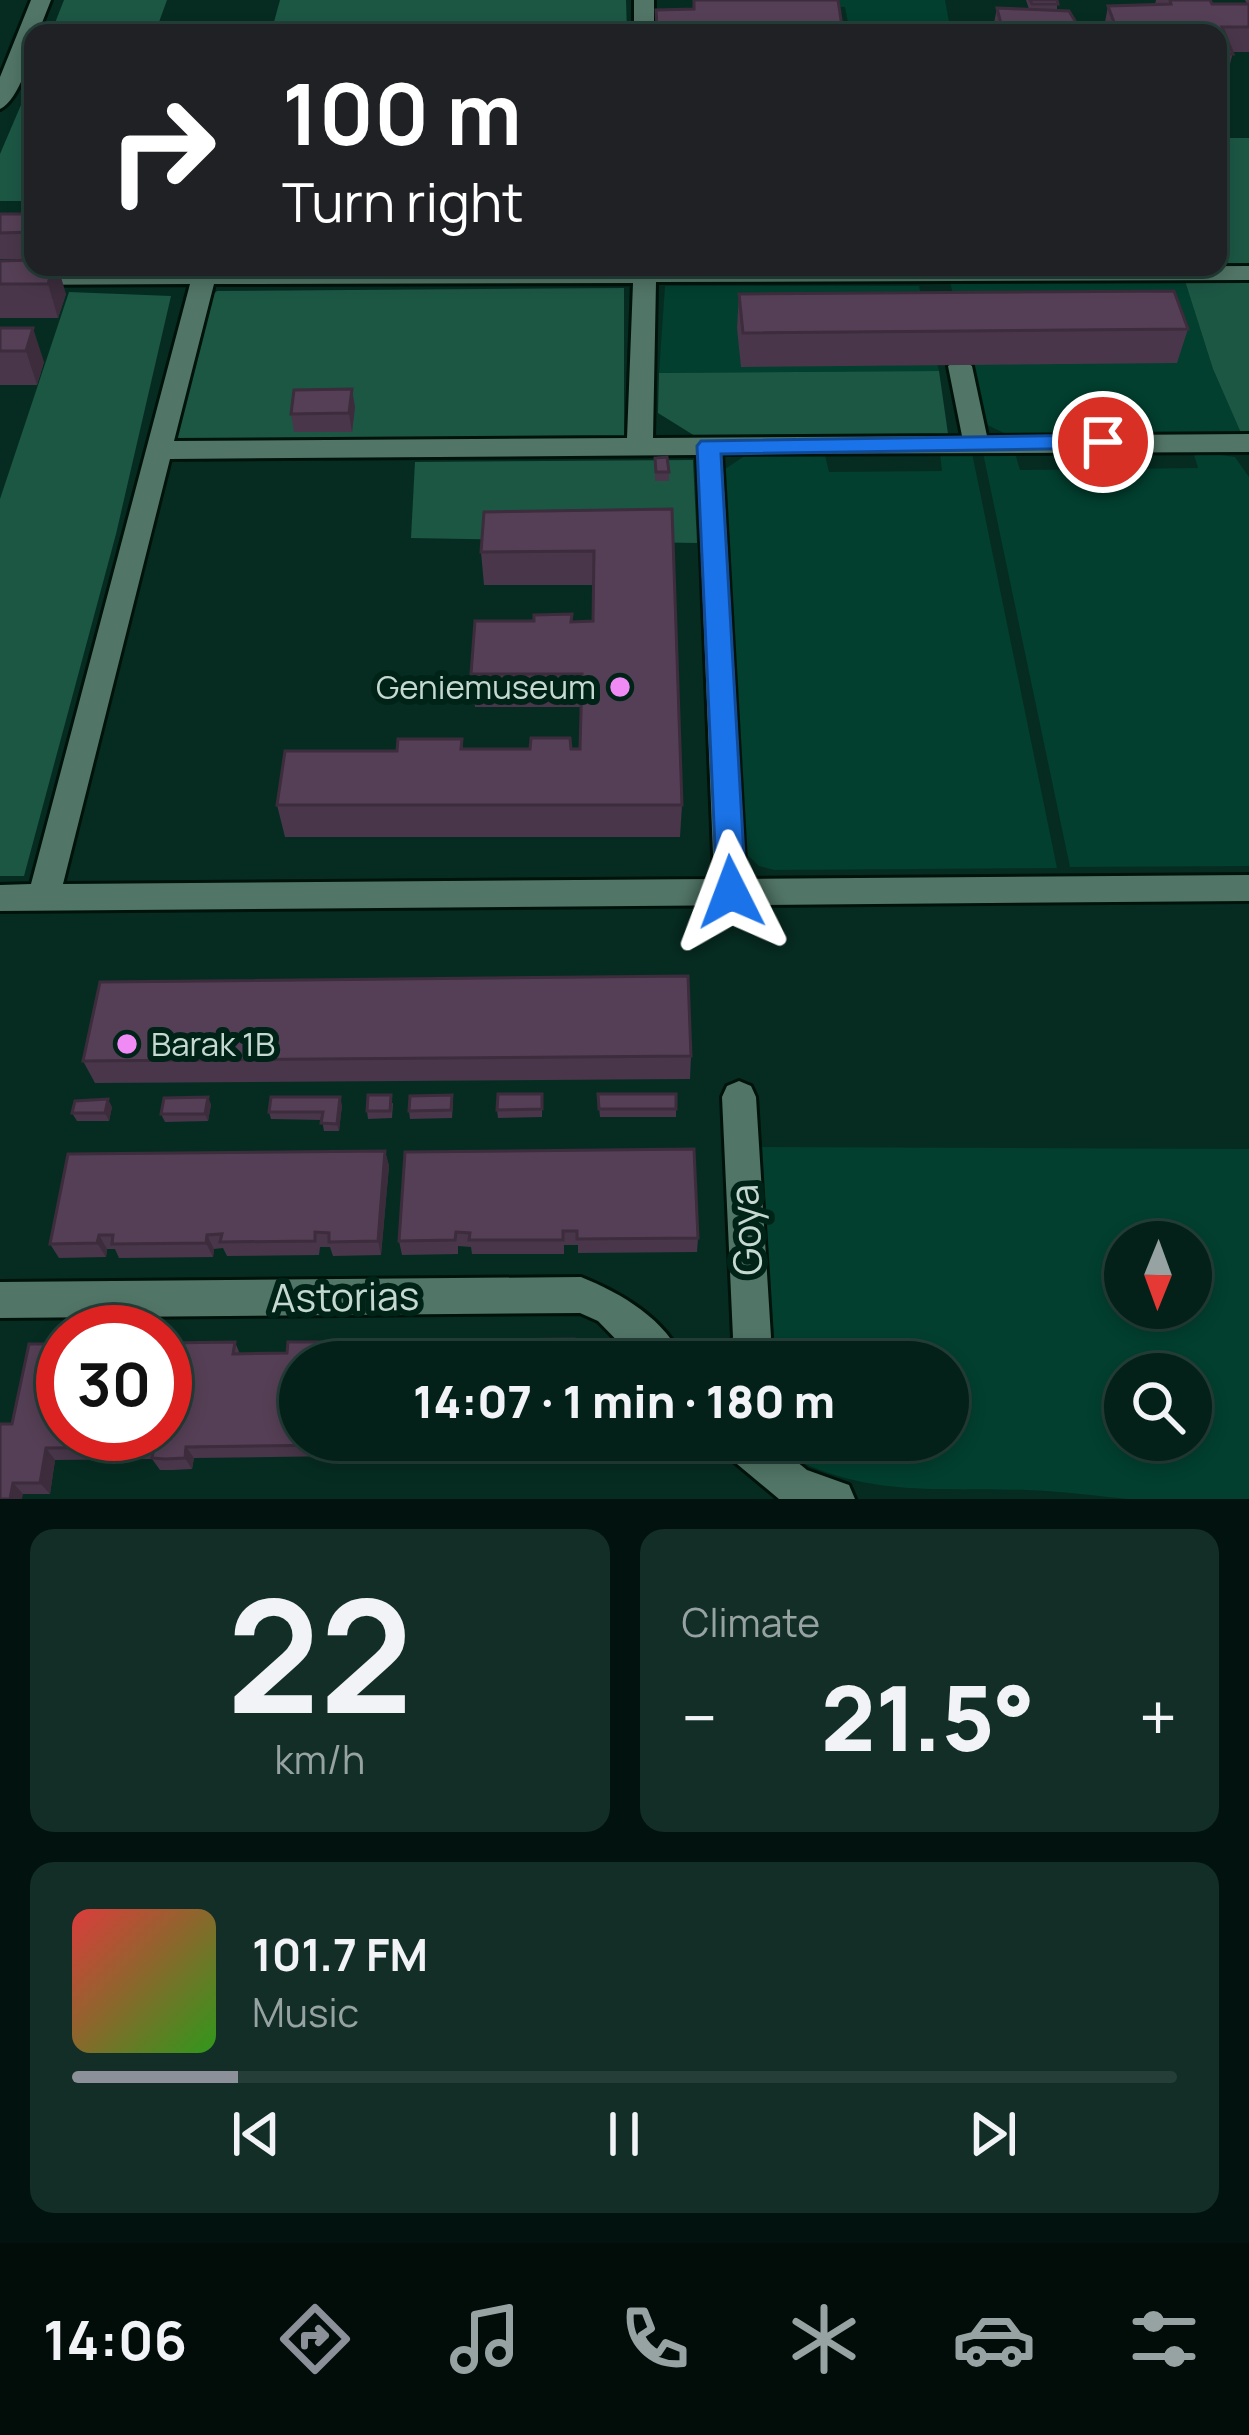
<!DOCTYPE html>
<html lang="en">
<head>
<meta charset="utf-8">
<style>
	body { margin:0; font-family:Manrope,sans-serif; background:#122e26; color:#f1f3f6; height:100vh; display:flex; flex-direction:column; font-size:45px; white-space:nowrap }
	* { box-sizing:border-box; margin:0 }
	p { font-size:39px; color:#97a3a2 }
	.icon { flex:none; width:66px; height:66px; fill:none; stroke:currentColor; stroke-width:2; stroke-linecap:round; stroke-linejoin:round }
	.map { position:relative; height:1499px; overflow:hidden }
	.sheet { display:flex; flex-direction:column; gap:30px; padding:30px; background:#02120e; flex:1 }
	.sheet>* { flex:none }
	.banner { position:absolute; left:24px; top:24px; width:1203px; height:252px; border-radius:24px; box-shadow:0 6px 18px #0003,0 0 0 3px #253e38; background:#202124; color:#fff; overflow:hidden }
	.needle { width:78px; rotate:181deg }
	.controls { position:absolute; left:1104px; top:1221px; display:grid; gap:24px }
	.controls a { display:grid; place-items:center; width:108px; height:108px; border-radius:50%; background:#042119; box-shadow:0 6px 18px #0003,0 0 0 3px #253e38; font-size:60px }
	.speed { position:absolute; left:36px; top:1305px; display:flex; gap:24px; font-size:60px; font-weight:700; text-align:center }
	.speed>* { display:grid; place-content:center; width:156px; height:156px; border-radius:50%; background:#042119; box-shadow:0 6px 18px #0003,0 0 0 3px #253e38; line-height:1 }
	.speed .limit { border:18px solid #d22; background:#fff; color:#111 }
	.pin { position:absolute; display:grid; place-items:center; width:102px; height:102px; color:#fff; margin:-51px; border:6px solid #fff; border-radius:50%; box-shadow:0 3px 12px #0007 }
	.me { position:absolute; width:132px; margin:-66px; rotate:357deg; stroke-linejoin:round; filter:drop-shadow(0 0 9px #0008) }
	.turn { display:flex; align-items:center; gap:42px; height:252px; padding:0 60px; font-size:54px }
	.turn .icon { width:156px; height:156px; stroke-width:2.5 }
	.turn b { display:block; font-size:84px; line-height:102px }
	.big { font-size:90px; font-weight:800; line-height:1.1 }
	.sheet .card { flex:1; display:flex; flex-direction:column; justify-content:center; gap:18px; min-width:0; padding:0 42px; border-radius:24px; background:#122e26 }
	.sheet .dial { align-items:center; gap:0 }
	.dial b { font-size:156px; line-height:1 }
	.song { display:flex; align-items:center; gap:36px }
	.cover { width:144px; height:144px; border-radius:18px; background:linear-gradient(135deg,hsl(0 70% 55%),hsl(110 70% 35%)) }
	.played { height:12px; border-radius:6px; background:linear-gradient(90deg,#8c9099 15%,#253e38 15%) }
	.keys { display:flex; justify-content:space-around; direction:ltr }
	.heat { display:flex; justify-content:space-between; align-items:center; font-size:66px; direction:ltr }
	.sheet .tiles { flex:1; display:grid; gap:30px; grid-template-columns:1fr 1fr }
	.card:last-child { grid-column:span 2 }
	.trip { position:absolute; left:279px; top:1341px; width:690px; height:120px; border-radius:60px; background:#042119; box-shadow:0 6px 18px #0003,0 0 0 3px #253e38; font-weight:800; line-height:120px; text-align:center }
	.tabs { display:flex; height:192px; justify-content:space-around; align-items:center; background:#020d0a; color:#97a3a2 }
	.tabs .icon { width:84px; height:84px }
	.tabs .active { color:#8c9099 }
	.tabs b { font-size:54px; color:#f1f3f6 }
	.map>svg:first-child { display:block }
	.green { fill:#023f2e; fill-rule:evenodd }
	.forest { fill:#1c5744 }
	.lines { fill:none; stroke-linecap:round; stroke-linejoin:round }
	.minor-casing { stroke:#00130b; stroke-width:6 }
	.minor { fill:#517567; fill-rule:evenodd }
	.wall { fill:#49364a }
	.shaded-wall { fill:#3c2c3c }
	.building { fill:#553f56; stroke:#3c2c3c; stroke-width:3 }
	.route { fill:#1a73e8; stroke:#114b97; stroke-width:3 }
	.poi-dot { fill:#f08bf5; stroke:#002318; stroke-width:4.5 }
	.labels { text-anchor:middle; stroke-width:12; stroke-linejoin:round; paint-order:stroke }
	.poi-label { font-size:33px; fill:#c6d9d1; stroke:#002318; text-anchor:end }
	.near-street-label { font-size:39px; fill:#c6d9d1; stroke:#002318 }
</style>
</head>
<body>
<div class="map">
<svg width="1249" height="1499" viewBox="0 0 1249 1499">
	<rect width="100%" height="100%" fill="#062c21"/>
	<g class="green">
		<path d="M797,0H945L951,33H850L845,7L798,6Z"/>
		<path d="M950,281H1185L1213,369L1241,433L1006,434L979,421Z"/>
		<path d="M665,286H919L939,371L659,373Z"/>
		<path d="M1193,451L1235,457L1249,477V866L1070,867L983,453H1015L1020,470L1198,468Z"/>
		<path d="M940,453H972L1057,868L774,870L759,866L744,852L719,473L746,455H825L829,472L942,471Z"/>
		<path d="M752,1147L1249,1149V1499C1209,1499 1168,1499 1128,1499C1095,1496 1061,1491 1027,1490C920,1487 854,1499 761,1440H948V1362H765ZM1125,1242H1191V1308H1125ZM1125,1374H1191V1440H1125Z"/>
	</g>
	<g class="forest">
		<path d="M64,0H167L155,33H51Z"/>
		<path d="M280,0H626L627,33H271Z"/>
		<path d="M33,77V201H0V154Z"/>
		<rect x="1218" y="138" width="31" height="129"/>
		<path d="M1185,281L1249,283V433H1241L1213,369Z"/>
		<path d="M624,288V438L175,442L209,298L217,291Z"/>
		<path d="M69,292L171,296L116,534L24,876H0V499Z"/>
		<path d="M939,371L948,434L695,436L658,413L659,373Z"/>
		<path d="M693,460L697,543L411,538L415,462Z"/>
	</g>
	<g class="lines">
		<defs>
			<g id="minor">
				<path d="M31,0H51L38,33H33C33,54 19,100 0,109V77Z"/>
				<rect x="634" y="0" width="20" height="33"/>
				<path d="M1249,266V280L656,282L653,438L962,436L948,366L960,358L972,366L987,436L1249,434V452L722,454L746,879L1249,875V901L0,911V885L31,884L190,284L0,285V271ZM633,283L627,438L174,441L214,284ZM697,455L714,879L63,884L170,459Z"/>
				<path d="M739,1081L751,1086L756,1097L771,1337L764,1362H726L733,1337L722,1097L727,1086Z"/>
				<path d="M581,1277C621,1293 667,1320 684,1362H638L598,1321L580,1313L0,1318V1282Z"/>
				<path d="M719,1440H770L807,1470L849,1485L855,1499H779L725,1454Z"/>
			</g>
		</defs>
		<use href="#minor" class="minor-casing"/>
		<use href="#minor" class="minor"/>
	</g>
	<g class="wall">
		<path d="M693,0L843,33H656V10L693,9Z"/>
		<path d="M1026,0H1057V11L1080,29L1079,33H992L997,8L1029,9Z"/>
		<path d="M1156,0H1210L1212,4H1247L1245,0H1249V52H1233L1226,80H1218V33H1103L1108,6L1155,4Z"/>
		<path d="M33,200V259H0V214H28Z"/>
		<path d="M33,260L66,294L58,318H0V261Z"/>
		<path d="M739,294L1188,329L1177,363L741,367L737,328Z"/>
		<path d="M0,328L44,362L37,385H0Z"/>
		<path d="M355,407L352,432H294L291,414Z"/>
		<path d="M655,458L669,472V481H655Z"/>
		<path d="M672,509L682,805L680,837H285L277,805L397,751L462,739L463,749H580L581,707H475L471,674L572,622L593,621L594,585H484L481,552Z"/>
		<path d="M691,1056L690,1079L95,1083L83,1061Z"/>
		<path d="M542,1094V1117L498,1118L497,1110Z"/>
		<path d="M598,1094H676V1117H600Z"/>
		<path d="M208,1097L211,1105L208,1121L165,1122L161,1114Z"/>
		<path d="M393,1103L392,1118L368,1119L367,1111Z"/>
		<path d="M453,1103L452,1118L410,1119L409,1111Z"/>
		<path d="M342,1105L339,1131H324L322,1120L271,1119L269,1112Z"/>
		<path d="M112,1107L109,1121H77L72,1113Z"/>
		<path d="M385,1151L389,1166L381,1255L333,1256L330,1247H320L319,1255L227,1256L223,1248L214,1249L213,1257L119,1258L115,1249H107L106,1257L59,1258L50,1244Z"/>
		<path d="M405,1152L698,1238L697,1252L578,1253V1245H564V1254H472L471,1247L458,1246V1254L402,1255L399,1241Z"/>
		<path d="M235,1342L240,1354L287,1353L346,1342L350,1355L349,1362H300L342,1440L341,1456L194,1458L192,1469L173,1470H160L152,1459L55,1460L50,1494H23L0,1499L12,1424L63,1434Z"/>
		<path d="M680,1440L679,1444L671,1453L365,1457L360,1445Z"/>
	</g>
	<g class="shaded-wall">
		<path d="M53,267H58L66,294L58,318L48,284Z"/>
		<path d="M33,328L44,362L37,385L26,351Z"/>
		<path d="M352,389L355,407L352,432L349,413Z"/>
		<path d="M208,1097L211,1105L208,1121L205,1114Z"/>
		<path d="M340,1097L342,1105L339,1131L337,1124Z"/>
		<path d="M108,1099L112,1107L109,1121L105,1113Z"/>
		<path d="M385,1151L389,1166L381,1255L378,1241Z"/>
		<path d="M99,1235L107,1249L106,1257L97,1243Z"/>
		<path d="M207,1235L214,1249L213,1257L206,1243Z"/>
		<path d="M346,1342L350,1355L349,1362H344Z"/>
		<path d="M336,1440H342L341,1456L336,1445Z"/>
		<path d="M673,1440H680L679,1444L671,1453Z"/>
		<path d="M186,1447L194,1458L192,1469L185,1458Z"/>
		<path d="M46,1448L55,1460L50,1494L40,1483Z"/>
		<path d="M13,1483L23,1494L22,1499H10Z"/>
	</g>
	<g class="building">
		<path d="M694,0H838L843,33H695L657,29L656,10L694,9Z"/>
		<path d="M1030,0H1057L1058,4H1032Z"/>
		<path d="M1170,0H1210L1212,4H1249V27H1222L1233,54H1218V33H1183L1181,27L1115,25L1108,6L1171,4Z"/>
		<path d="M997,8L1069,11L1080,29L1056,30L1054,24H1001Z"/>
		<path d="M33,200V232L0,233V214H28Z"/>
		<path d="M33,260V267H53L48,284H0V261Z"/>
		<path d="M1174,291L1188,329L743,333L739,294Z"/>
		<path d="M0,328H33L26,351H0Z"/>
		<path d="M352,389L349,413L291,414L294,390Z"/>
		<path d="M667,457L669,472H656L655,458Z"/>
		<path d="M672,509L682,805H277L285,751H397L398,739H462L461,749H530L531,738H570L571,749H580L582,674H471L475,621H534V615L572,614L571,622L593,621L594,551L481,552L484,512Z"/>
		<path d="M688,976L691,1056L83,1061L100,982Z"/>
		<path d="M498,1094H542V1109L497,1110Z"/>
		<path d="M598,1094H676V1109H599Z"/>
		<path d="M368,1095H391L390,1111H367Z"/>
		<path d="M452,1095L451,1110L409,1111L410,1096Z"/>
		<path d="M208,1097L205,1114H161L164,1098Z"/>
		<path d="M271,1097H340L337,1124L321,1123L323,1112H269Z"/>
		<path d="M108,1099L105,1113H72L75,1101Z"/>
		<path d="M694,1149L698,1238L577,1239V1231H563V1240H469L470,1233L456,1232L455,1240L399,1241L405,1152Z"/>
		<path d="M385,1151L378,1241L329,1242V1233L315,1232V1241L220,1242L222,1234L207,1235L206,1243L112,1244L113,1235H99L97,1243L50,1244L68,1154Z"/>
		<path d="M574,1339V1360L589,1359L595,1349L608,1361L627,1362H367L369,1341H426V1352L479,1351L480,1340Z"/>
		<path d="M235,1342L233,1354L287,1353L288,1342H346L344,1362H300V1440H336V1445L186,1447L185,1458L165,1459L152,1458L154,1447L46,1448L40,1483H13L10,1499H0V1424H12L29,1344H63V1434H165V1343Z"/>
		<path d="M361,1440H673L360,1445Z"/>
	</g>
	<path class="route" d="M1103,435L1114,442L1111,448L721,454L746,892L741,901H721L717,892L697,446L701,441Z"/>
	<g class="poi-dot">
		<circle cx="620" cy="687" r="12"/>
		<circle cx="127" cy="1044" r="12"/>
	</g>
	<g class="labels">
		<g class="poi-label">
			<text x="596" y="699">Geniemuseum</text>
			<text x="151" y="1056" text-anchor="start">Barak 1B</text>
		</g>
		<g class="near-street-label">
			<text transform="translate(746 1230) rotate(-93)" y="14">Goya</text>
			<text transform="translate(345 1297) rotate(-1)" y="14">Astorias</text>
		</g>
	</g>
</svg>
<div class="controls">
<a><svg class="needle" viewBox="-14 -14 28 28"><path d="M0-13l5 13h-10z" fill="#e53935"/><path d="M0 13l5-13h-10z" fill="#97a3a2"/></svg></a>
<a><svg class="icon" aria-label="search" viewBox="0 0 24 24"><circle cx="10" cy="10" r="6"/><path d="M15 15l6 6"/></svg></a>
</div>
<div class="speed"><div class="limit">30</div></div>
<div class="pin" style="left:1103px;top:442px;background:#d93025"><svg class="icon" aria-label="arrive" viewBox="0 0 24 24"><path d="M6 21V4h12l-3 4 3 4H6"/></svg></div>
<svg class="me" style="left:731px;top:892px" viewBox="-20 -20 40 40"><path d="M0-17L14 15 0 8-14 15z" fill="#1a73e8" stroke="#fff" stroke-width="4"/></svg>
<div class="trip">14:07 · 1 min · 180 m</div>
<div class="banner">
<div class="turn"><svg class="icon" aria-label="right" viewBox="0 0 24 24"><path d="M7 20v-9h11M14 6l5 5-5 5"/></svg><div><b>100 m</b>Turn right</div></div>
</div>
</div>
<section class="sheet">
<div class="tiles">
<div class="card dial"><b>22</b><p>km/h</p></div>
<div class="card"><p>Climate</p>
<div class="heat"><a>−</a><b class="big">21.5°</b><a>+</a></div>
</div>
<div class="card">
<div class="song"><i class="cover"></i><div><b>101.7 FM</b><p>Music</p></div></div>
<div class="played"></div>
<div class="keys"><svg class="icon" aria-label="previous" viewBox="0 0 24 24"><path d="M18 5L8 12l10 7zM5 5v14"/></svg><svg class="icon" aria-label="pause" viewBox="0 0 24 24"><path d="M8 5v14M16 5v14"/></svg><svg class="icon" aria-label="next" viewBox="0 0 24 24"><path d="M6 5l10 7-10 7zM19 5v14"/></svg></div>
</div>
</div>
</section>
<nav class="tabs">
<b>14:06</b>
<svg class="icon active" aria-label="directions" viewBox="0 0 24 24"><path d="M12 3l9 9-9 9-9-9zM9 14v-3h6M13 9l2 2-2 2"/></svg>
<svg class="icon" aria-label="music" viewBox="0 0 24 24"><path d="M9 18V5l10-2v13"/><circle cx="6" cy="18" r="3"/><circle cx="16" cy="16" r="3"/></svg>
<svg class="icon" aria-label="phone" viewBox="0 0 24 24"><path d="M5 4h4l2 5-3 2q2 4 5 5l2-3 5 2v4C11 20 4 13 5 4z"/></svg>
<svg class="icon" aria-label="climate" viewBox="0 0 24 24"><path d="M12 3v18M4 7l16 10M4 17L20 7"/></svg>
<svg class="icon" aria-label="car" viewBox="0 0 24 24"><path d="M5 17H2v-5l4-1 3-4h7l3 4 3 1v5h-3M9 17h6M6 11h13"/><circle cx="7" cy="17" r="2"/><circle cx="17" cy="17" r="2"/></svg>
<svg class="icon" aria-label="filters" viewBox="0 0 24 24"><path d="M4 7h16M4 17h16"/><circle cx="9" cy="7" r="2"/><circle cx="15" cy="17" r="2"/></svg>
</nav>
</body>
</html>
